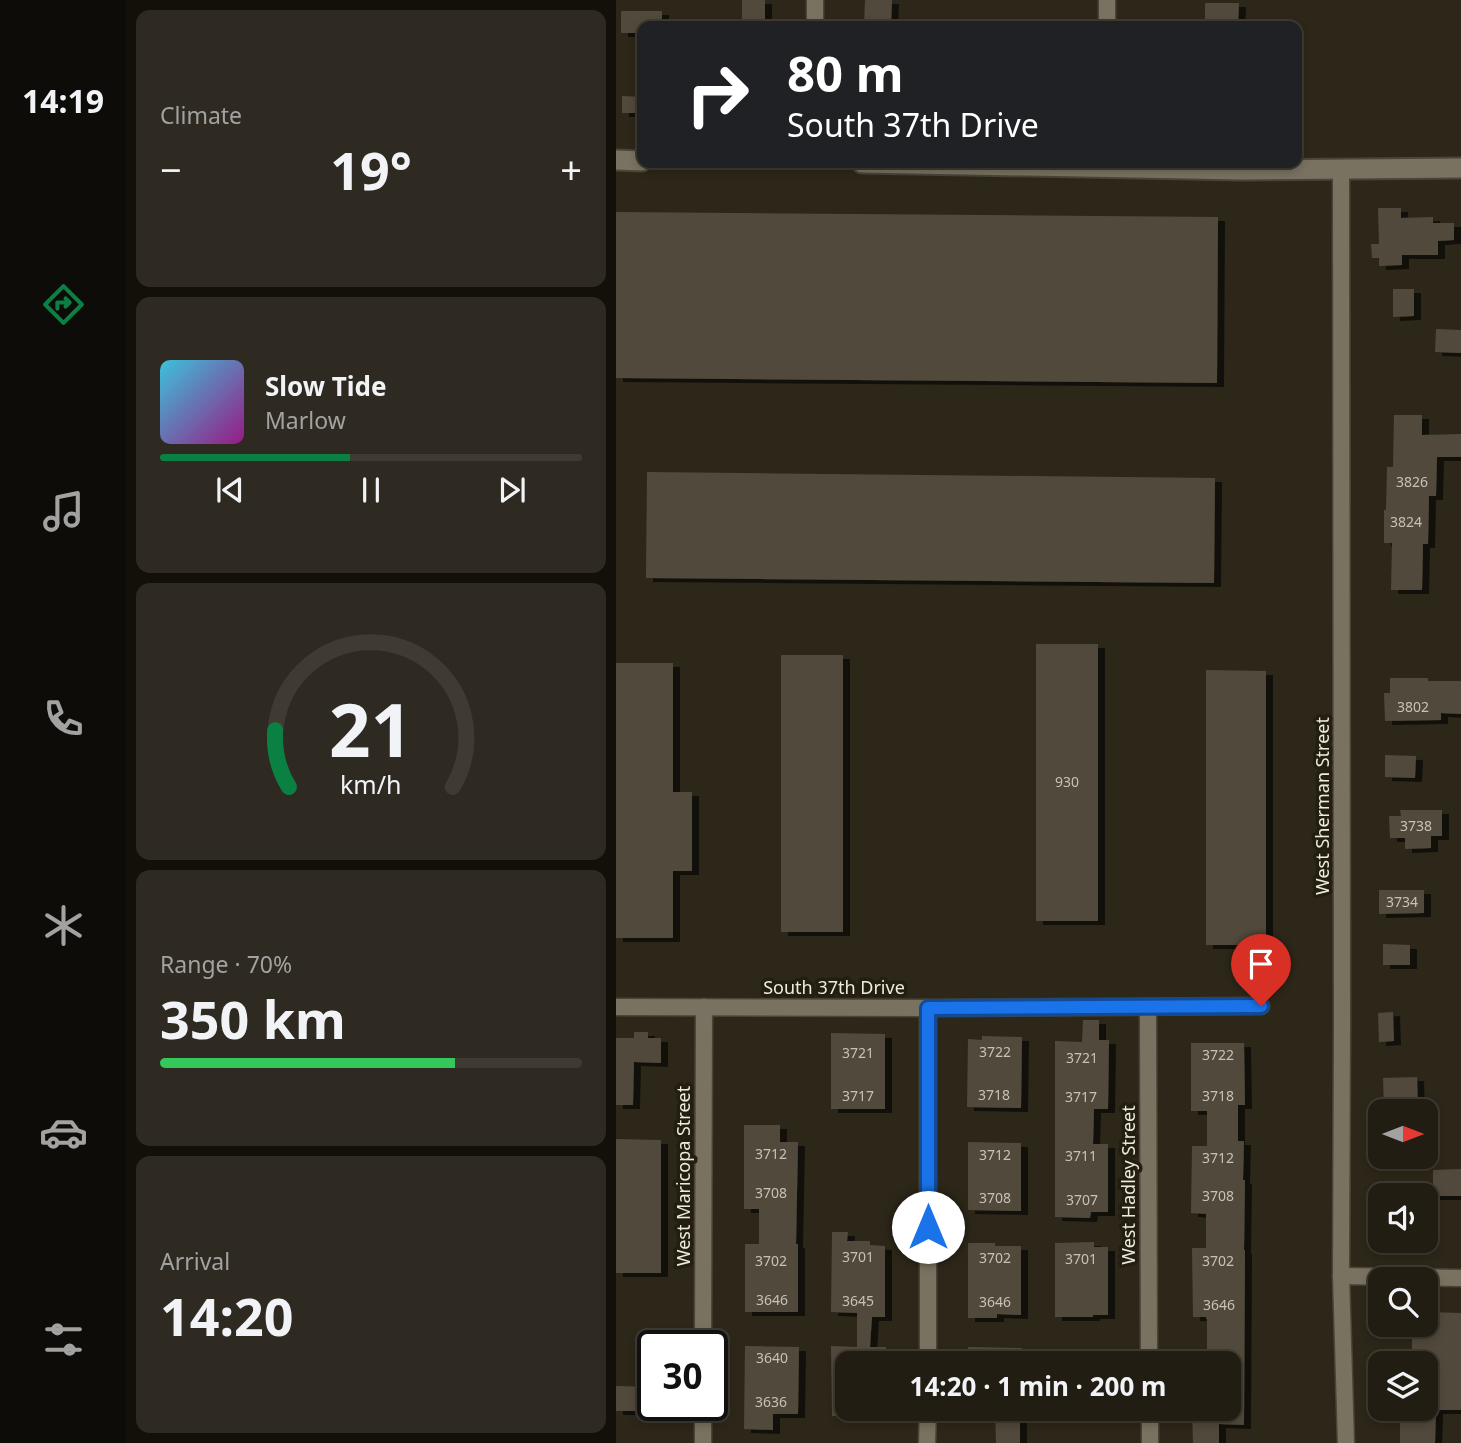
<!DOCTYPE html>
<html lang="en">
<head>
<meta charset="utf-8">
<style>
	body { margin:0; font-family:"Noto Sans",sans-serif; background:#2e2a21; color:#f1f3f6; height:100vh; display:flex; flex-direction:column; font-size:26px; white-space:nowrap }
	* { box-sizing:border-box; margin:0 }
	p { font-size:23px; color:#a2a2a0 }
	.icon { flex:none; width:38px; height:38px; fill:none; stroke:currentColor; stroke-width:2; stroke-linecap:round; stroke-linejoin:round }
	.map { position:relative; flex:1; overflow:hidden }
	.side { display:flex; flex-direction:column; gap:10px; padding:10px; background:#13100a; width:490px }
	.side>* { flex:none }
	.hud { position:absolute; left:21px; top:21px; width:665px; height:147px; border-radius:14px; box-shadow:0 4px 10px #0003,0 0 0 2px #3f3b33; background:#202124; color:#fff; overflow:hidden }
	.needle { width:46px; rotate:90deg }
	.buttons { position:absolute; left:752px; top:1099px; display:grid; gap:14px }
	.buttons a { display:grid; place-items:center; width:70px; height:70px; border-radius:14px; background:#221d13; box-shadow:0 4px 10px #0003,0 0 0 2px #3f3b33; font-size:35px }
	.speed { position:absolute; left:21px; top:1330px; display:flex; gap:14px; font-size:35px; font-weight:700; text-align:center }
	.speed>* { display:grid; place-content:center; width:91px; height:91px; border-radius:50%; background:#221d13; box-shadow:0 4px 10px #0003,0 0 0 2px #3f3b33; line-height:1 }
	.speed .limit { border:4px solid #111; border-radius:10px; background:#fff; color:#111 }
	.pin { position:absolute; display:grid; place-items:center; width:60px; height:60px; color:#fff; margin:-72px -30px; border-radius:50% 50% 50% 0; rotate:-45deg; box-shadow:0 0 7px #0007 }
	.pin .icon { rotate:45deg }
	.me { position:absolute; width:77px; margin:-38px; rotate:0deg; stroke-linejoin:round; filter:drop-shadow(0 0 5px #0008) }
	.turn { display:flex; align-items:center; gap:24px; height:147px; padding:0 35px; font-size:32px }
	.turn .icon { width:91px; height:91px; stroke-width:2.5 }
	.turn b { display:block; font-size:49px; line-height:60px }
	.big { font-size:52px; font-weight:700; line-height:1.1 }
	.side .card { flex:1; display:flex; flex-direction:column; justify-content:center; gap:10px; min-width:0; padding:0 24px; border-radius:14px; background:#2e2a21 }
	.side .dial { align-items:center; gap:0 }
	.dial svg { height:182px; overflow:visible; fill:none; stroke:#3f3b33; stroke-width:7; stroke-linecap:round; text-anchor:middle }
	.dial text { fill:#f1f3f6; stroke:none }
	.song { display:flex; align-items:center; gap:21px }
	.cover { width:84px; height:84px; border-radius:10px; background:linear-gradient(135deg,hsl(190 70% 55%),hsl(310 70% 35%)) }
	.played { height:7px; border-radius:4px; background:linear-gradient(90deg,#0b8043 45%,#3f3b33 45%) }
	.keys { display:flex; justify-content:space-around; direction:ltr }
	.heat { display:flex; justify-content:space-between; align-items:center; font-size:38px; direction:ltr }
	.charge { height:10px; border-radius:5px; background:linear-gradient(90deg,#34c759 70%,#3f3b33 0) }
	.trip { position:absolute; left:219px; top:1351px; width:406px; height:70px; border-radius:14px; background:#221d13; box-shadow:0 4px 10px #0003,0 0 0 2px #3f3b33; font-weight:700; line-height:70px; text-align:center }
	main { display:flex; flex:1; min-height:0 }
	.menu { display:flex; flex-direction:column; width:126px; justify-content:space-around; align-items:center; background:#0e0c08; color:#a2a2a0 }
	.menu .icon { width:49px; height:49px }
	.menu .on { color:#0b8043 }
	.menu b { font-size:32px; color:#f1f3f6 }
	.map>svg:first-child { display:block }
	.building { fill:#514a3b; filter:url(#shadow) }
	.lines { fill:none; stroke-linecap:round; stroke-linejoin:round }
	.minor-casing { stroke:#4a4439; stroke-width:19 }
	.tertiary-casing { stroke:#4a4439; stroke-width:23 }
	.minor { stroke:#797261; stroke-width:16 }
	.tertiary { stroke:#797261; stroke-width:19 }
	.route-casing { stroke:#114b97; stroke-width:18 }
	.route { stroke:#1a73e8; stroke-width:12 }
	.labels { text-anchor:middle; stroke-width:7; stroke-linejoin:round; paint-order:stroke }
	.number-label { font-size:14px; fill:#c6c2b7 }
	.street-label { font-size:18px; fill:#edeae0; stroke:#231e10 }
</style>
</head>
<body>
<main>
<nav class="menu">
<b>14:19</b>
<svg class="icon on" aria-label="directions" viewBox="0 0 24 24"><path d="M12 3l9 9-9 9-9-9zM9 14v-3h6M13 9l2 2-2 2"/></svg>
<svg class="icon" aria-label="music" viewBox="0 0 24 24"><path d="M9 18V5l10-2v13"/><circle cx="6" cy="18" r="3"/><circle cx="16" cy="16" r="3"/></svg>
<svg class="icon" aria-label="phone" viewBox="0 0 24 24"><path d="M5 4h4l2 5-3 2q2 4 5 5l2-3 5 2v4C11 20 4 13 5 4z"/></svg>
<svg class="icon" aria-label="climate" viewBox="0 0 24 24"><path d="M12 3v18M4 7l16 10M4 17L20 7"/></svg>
<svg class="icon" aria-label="car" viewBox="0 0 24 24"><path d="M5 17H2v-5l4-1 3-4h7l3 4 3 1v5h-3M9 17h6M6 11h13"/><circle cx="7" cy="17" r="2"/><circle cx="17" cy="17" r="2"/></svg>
<svg class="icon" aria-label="filters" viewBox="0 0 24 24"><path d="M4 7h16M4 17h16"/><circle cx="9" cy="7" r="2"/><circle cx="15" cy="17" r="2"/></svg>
</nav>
<section class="side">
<div class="card"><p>Climate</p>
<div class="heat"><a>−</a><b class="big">19°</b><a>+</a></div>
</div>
<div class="card">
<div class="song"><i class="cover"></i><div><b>Slow Tide</b><p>Marlow</p></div></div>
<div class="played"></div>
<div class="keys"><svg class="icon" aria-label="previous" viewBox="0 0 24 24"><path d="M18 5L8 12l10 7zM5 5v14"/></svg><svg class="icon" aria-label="pause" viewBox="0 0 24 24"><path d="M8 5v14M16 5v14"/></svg><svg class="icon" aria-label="next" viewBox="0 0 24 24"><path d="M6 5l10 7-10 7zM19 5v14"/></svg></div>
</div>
<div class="card dial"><svg viewBox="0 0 100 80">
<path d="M14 69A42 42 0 1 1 86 69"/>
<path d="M14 69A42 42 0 0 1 8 44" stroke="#0b8043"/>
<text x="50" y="56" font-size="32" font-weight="700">21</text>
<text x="50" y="72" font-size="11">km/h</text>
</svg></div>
<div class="card"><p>Range · 70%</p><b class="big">350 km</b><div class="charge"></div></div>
<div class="card"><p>Arrival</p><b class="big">14:20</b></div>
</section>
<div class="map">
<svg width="845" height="1443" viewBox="0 0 845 1443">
	<defs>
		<filter id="shadow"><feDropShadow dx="7" dy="4" stdDeviation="0" flood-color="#0009"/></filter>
	</defs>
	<rect width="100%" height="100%" fill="#2d2719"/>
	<g class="building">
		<rect x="126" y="0" width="23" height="26"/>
		<path d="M249,0H276L275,26H248Z"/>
		<path d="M589,3H623L622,26H589Z"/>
		<path d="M5,11H46V26H26V33H5Z"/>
		<path d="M6,96L26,97V113H6Z"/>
		<path d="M762,208H785V218L817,217V223H838V240L822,241V255H786V265L763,266V258H756L755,244H763Z"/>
		<path d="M0,212L602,217L601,383L0,378Z"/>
		<path d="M777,289H798V316L777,317Z"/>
		<path d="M820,329L845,330V353L819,352Z"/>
		<path d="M778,415H806V435L845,434V457H821L820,496H813L812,544H807L806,590H775L776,543H768V510H770L771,467H777Z"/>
		<path d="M31,472L599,478L598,583L30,578Z"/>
		<rect x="420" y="644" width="62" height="277"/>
		<rect x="165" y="655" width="62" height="277"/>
		<path d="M0,663H57V792H76V871H57V938H0Z"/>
		<path d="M590,670L650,671V945H590Z"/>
		<path d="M774,678H812V681H845V714L825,713V720L769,721L768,693H774Z"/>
		<path d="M769,755L800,756L799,778L769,777Z"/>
		<path d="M784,810H826V836H815V848L789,849V838H774L773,816H785Z"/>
		<path d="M763,890H808V913L763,914Z"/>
		<path d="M767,944L794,945V965H767Z"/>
		<path d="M777,1012L778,1041L763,1042L762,1013Z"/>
		<path d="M467,1020H483V1040H493L492,1109H478L477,1144H492V1212H475L474,1218L439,1217V1041L466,1042Z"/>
		<path d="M18,1032H32V1038H45V1063L18,1062L17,1105H0V1038H18Z"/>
		<path d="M215,1033L269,1034V1109H215Z"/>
		<path d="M366,1036L406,1037L405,1108L351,1107L352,1039L366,1040Z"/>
		<path d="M575,1043H628L629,1105H622V1141H628L627,1180H629L628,1250H629L628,1425L603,1424V1443H577L576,1409H612V1363H591V1319H590V1317H577L576,1248H590V1214L575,1213L576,1146H591V1111H575Z"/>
		<path d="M801,1077L802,1108L768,1109L767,1078Z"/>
		<path d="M128,1125H164V1142H182L180,1244H182V1312H129V1244H143V1209H128Z"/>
		<path d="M0,1139L45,1140V1273H0Z"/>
		<path d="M352,1142L405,1143V1211L352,1210Z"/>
		<path d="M845,1169V1196H817V1170Z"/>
		<path d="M216,1232H232L231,1241H254V1245L269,1246V1317H256L254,1347H270V1363H231V1416H216L215,1346L241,1347V1313L215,1312Z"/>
		<path d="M478,1242V1247H492V1315H477V1317H439V1243Z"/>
		<path d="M352,1243H379V1246H405V1315L381,1314V1318H352Z"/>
		<path d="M810,1312L845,1313V1410H820L819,1443H784V1409H810V1355H796V1325H810Z"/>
		<path d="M129,1346L183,1347L182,1414H157V1430L128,1429Z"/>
		<path d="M352,1347L406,1348L405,1363H351Z"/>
		<path d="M439,1349L510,1350V1363H439Z"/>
		<path d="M0,1386L37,1387V1414H20V1411H0Z"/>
		<path d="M379,1409H404V1443H380Z"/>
	</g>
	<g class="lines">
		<defs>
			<g id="minor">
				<path d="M491,0V26"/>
				<path d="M199,26V0"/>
				<path d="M725,169L726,1025L725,1276L730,1443"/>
				<path d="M0,1007L312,1008L645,1006"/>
				<path d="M532,1007L533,1363"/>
				<path d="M725,1276L845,1278"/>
				<path d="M87,1346L88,1007"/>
				<path d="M312,1363V1008"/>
				<path d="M534,1409V1443"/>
				<path d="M87,1443V1405"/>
				<path d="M311,1443L312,1409"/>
			</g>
			<g id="tertiary">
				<path d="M0,160L26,161"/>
				<path d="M246,163L625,170L845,168"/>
			</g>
		</defs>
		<use href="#minor" class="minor-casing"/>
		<use href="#tertiary" class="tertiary-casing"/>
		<use href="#minor" class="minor"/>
		<use href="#tertiary" class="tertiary"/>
	</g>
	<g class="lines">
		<defs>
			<path id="route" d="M312,1227V1008L645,1006"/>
		</defs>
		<use href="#route" class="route-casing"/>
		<use href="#route" class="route"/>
	</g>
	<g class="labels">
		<g class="number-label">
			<text x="796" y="487">3826</text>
			<text x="790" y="527">3824</text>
			<text x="797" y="712">3802</text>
			<text x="451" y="787">930</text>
			<text x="800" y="831">3738</text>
			<text x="786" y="907">3734</text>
			<text x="379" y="1057">3722</text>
			<text x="242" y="1058">3721</text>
			<text x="602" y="1060">3722</text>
			<text x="466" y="1063">3721</text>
			<text x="378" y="1100">3718</text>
			<text x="242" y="1101">3717</text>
			<text x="602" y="1101">3718</text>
			<text x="465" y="1102">3717</text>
			<text x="155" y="1159">3712</text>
			<text x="379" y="1160">3712</text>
			<text x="465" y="1161">3711</text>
			<text x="602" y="1163">3712</text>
			<text x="155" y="1198">3708</text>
			<text x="602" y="1201">3708</text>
			<text x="379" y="1203">3708</text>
			<text x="466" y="1205">3707</text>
			<text x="242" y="1262">3701</text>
			<text x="379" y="1263">3702</text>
			<text x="465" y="1264">3701</text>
			<text x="155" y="1266">3702</text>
			<text x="602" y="1266">3702</text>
			<text x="156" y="1305">3646</text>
			<text x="242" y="1306">3645</text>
			<text x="379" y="1307">3646</text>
			<text x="603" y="1310">3646</text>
			<text x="156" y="1363">3640</text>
			<text x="155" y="1407">3636</text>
		</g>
		<g class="street-label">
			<text transform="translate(707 806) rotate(-90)" y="6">West Sherman Street</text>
			<text x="218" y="994">South 37th Drive</text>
			<text transform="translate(68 1176) rotate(-90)" y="6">West Maricopa Street</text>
			<text transform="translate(513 1185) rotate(-90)" y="6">West Hadley Street</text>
		</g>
	</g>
</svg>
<div class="buttons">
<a><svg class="needle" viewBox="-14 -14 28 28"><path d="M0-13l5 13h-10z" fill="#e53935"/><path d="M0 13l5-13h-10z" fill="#a2a2a0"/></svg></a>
<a><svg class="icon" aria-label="sound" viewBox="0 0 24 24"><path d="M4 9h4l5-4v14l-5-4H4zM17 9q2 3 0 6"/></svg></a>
<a><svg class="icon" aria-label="search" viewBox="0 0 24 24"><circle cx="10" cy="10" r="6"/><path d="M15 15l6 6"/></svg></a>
<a><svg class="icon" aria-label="layers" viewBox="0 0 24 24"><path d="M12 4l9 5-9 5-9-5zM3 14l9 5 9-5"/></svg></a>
</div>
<div class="speed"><div class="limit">30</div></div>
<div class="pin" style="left:645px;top:1006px;background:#d93025"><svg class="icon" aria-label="arrive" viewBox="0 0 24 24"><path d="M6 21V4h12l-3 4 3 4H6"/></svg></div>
<svg class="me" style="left:312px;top:1227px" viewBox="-20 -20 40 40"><circle r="19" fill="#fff"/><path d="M0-13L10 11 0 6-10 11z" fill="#1a73e8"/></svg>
<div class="trip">14:20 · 1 min · 200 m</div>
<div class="hud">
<div class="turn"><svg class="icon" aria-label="right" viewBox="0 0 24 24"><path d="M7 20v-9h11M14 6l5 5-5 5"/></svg><div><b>80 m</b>South 37th Drive</div></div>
</div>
</div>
</main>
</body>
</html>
